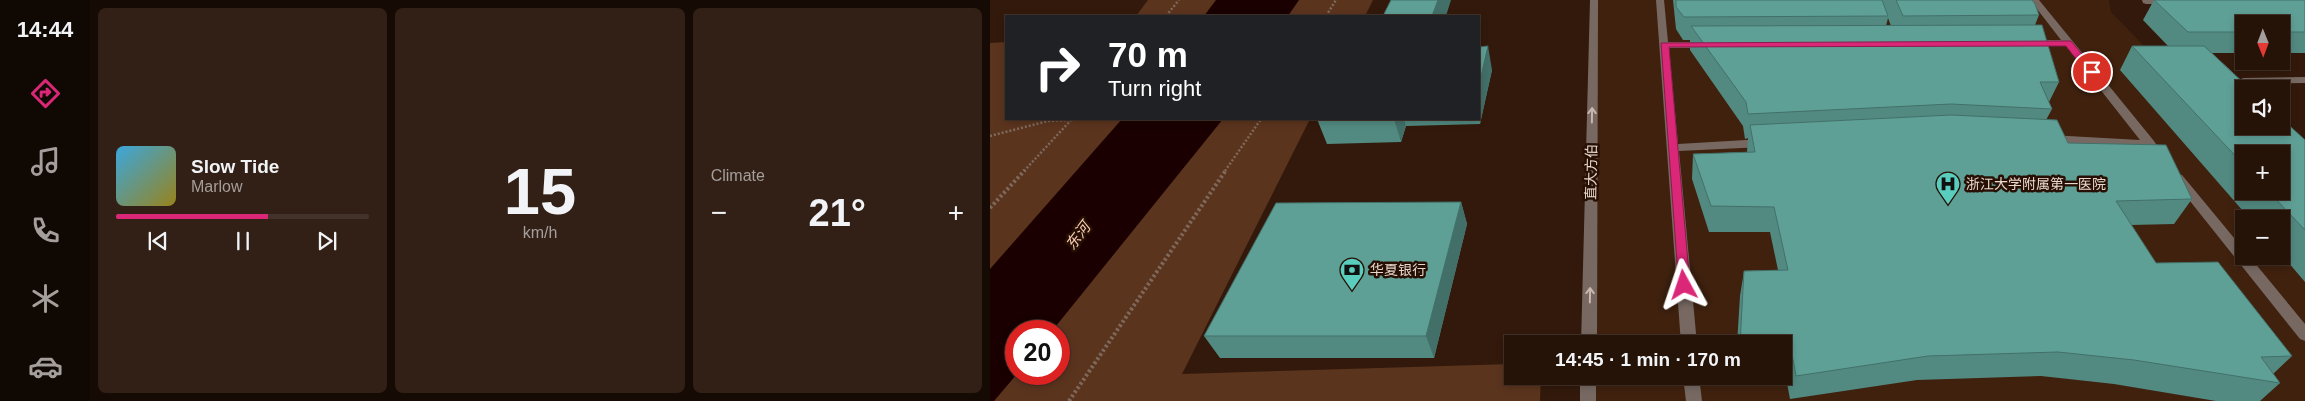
<!DOCTYPE html>
<html lang="en">
<head>
<meta charset="utf-8">
<style>
	body { margin:0; font-family:Arial,"Noto Sans SC",sans-serif; background:#322016; color:#f1f3f6; height:100vh; display:flex; flex-direction:column; font-size:19px; white-space:nowrap }
	* { box-sizing:border-box; margin:0 }
	p { font-size:16px; color:#a49e9c }
	.icon { flex:none; width:28px; height:28px; fill:none; stroke:currentColor; stroke-width:2; stroke-linecap:round; stroke-linejoin:round }
	.map { position:relative; flex:1; overflow:hidden }
	.details { display:flex; flex-direction:column; gap:8px; padding:8px; background:#150a04; width:900px }
	.details>* { flex:none }
	.guide { position:absolute; left:15px; top:15px; width:475px; height:105px; border-radius:0px; box-shadow:0 2px 8px #0003,0 0 0 1px #423229; background:#202124; color:#fff; overflow:hidden }
	.needle { width:32px; rotate:179deg }
	.buttons { position:absolute; left:1245px; top:15px; display:grid; gap:10px }
	.buttons a { display:grid; place-items:center; width:55px; height:55px; border-radius:0px; background:#261308; box-shadow:0 2px 8px #0003,0 0 0 1px #423229; font-size:25px }
	.speed { position:absolute; left:15px; top:320px; display:flex; gap:10px; font-size:25px; font-weight:700; text-align:center }
	.speed>* { display:grid; place-content:center; width:65px; height:65px; border-radius:50%; background:#261308; box-shadow:0 2px 8px #0003,0 0 0 1px #423229; line-height:1 }
	.speed .limit { border:8px solid #d22; background:#fff; color:#111 }
	.pin { position:absolute; display:grid; place-items:center; width:42px; height:42px; color:#fff; margin:-21px; border:2px solid #fff; border-radius:50%; box-shadow:0 1px 5px #0007 }
	.me { position:absolute; width:55px; margin:-28px; rotate:355deg; stroke-linejoin:round; filter:drop-shadow(0 0 4px #0008) }
	.turn { display:flex; align-items:center; gap:18px; height:105px; padding:0 20px; font-size:22px }
	.turn .icon { width:65px; height:65px; stroke-width:2.5 }
	.turn b { display:block; font-size:35px; line-height:42px }
	.big { font-size:38px; font-weight:800; line-height:1.1 }
	.details .card { flex:1; display:flex; flex-direction:column; justify-content:center; gap:8px; min-width:0; padding:0 18px; border-radius:8px; background:#322016 }
	.details .dial { align-items:center; gap:0 }
	.dial b { font-size:65px; line-height:1 }
	.song { display:flex; align-items:center; gap:15px }
	.cover { width:60px; height:60px; border-radius:8px; background:linear-gradient(135deg,hsl(200 70% 55%),hsl(50 70% 35%)) }
	.played { height:5px; border-radius:2px; background:linear-gradient(90deg,#db2777 60%,#423229 60%) }
	.keys { display:flex; justify-content:space-around; direction:ltr }
	.heat { display:flex; justify-content:space-between; align-items:center; font-size:28px; direction:ltr }
	.details .tiles { flex:1; display:grid; gap:8px; grid-template-columns:repeat(3,1fr) }
	.trip { position:absolute; left:514px; top:335px; width:288px; height:50px; border-radius:0px; background:#261308; box-shadow:0 2px 8px #0003,0 0 0 1px #423229; font-weight:800; line-height:50px; text-align:center }
	main { display:flex; flex:1; min-height:0 }
	.dock { display:flex; flex-direction:column; width:90px; justify-content:space-around; align-items:center; background:#0f0803; color:#a49e9c }
	.dock .icon { width:35px; height:35px }
	.dock .on { color:#db2777 }
	.dock b { font-size:22px; color:#f1f3f6 }
	.map>svg:first-child { display:block }
	.built { fill:#3f210e; fill-rule:evenodd }
	.green { fill:#5b341e; fill-rule:evenodd }
	.water { fill:#1a0000 }
	.lines { fill:none; stroke-linecap:round; stroke-linejoin:round }
	.path-far1 { stroke:#7e695c; stroke-width:2.5; stroke-dasharray:2 2; stroke-linecap:butt }
	.path { stroke:#7e695c; stroke-width:4; stroke-dasharray:2.5 2.5; stroke-linecap:butt }
	.minor { fill:#776962; fill-rule:evenodd }
	.wall { fill:#528a81; fill-rule:evenodd }
	.shaded-wall { fill:#427069 }
	.building { fill:#5fa096; stroke:#427069 }
	.oneway { stroke:#c7b7ae }
	.route { fill:#db2777; stroke:#8e194d }
	.labels { text-anchor:middle; stroke-width:5; stroke-linejoin:round; paint-order:stroke }
	.street-label { font-size:14px; fill:#e9d8ce; stroke:#271003 }
	.poi-label { font-size:14px; fill:#e9d8ce; stroke:#271003; text-anchor:start }
	.water-label { font-size:15px; font-style:italic; fill:#f8cdb5; stroke:#271003 }
</style>
</head>
<body>
<main>
<nav class="dock">
<b>14:44</b>
<svg class="icon on" aria-label="directions" viewBox="0 0 24 24"><path d="M12 3l9 9-9 9-9-9zM9 14v-3h6M13 9l2 2-2 2"/></svg>
<svg class="icon" aria-label="music" viewBox="0 0 24 24"><path d="M9 18V5l10-2v13"/><circle cx="6" cy="18" r="3"/><circle cx="16" cy="16" r="3"/></svg>
<svg class="icon" aria-label="phone" viewBox="0 0 24 24"><path d="M5 4h4l2 5-3 2q2 4 5 5l2-3 5 2v4C11 20 4 13 5 4z"/></svg>
<svg class="icon" aria-label="climate" viewBox="0 0 24 24"><path d="M12 3v18M4 7l16 10M4 17L20 7"/></svg>
<svg class="icon" aria-label="car" viewBox="0 0 24 24"><path d="M5 17H2v-5l4-1 3-4h7l3 4 3 1v5h-3M9 17h6M6 11h13"/><circle cx="7" cy="17" r="2"/><circle cx="17" cy="17" r="2"/></svg>
</nav>
<section class="details">
<div class="tiles">
<div class="card">
<div class="song"><i class="cover"></i><div><b>Slow Tide</b><p>Marlow</p></div></div>
<div class="played"></div>
<div class="keys"><svg class="icon" aria-label="previous" viewBox="0 0 24 24"><path d="M18 5L8 12l10 7zM5 5v14"/></svg><svg class="icon" aria-label="pause" viewBox="0 0 24 24"><path d="M8 5v14M16 5v14"/></svg><svg class="icon" aria-label="next" viewBox="0 0 24 24"><path d="M6 5l10 7-10 7zM19 5v14"/></svg></div>
</div>
<div class="card dial"><b>15</b><p>km/h</p></div>
<div class="card"><p>Climate</p>
<div class="heat"><a>−</a><b class="big">21°</b><a>+</a></div>
</div>
</div>
</section>
<div class="map">
<svg width="1315" height="401" viewBox="0 0 1315 401">
	<rect width="100%" height="100%" fill="#32190b"/>
	<path class="built" d="M604,0H1119L1121,12L1168,60L1315,170V401H598V376H792V344H599ZM1254,154H1291V191H1254ZM1254,219H1291V256H1254Z"/>
	<g class="green">
		<path d="M158,0H383L375,16H146Z"/>
		<path d="M16,42V119H320L192,374L522,364V376H551L550,401H0V43ZM26,331H69V374H26Z"/>
	</g>
	<g class="water">
		<path d="M226,0H309L298,16H214Z"/>
		<path d="M132,119H233L62,331H26L27,374L4,401H0V269Z"/>
	</g>
	<g class="lines">
		<g class="path-far1">
			<path d="M176,16L189,0"/>
			<path d="M336,16L346,0"/>
			<path d="M0,136L58,121L101,119"/>
			<path d="M34,171L82,119"/>
			<path d="M235,171L271,119"/>
		</g>
		<g class="path">
			<path d="M0,208L35,170"/>
			<path d="M79,401L236,170"/>
		</g>
		<g class="minor">
			<path d="M600,0H608L607,344H591Z"/>
			<path d="M666,0H674L678,42H716L721,45L716,48H679L688,144L773,139L779,143L773,147L689,151L707,344H691Z"/>
			<path d="M1040,0H1049L1164,141L1168,147L1166,150L1056,142L1054,139L1056,136L1060,135L1150,140L1076,46L1038,45L1036,43L1041,40H1071Z"/>
			<path d="M1152,0H1184V1L1180,4H1156L1153,3Z"/>
			<path d="M1315,77V83L1253,84L1248,81L1253,78Z"/>
			<path d="M1188,174L1192,175L1254,250V256H1259L1315,324V341L1310,339L1184,181L1182,178Z"/>
			<rect x="590" y="376" width="16" height="25"/>
			<path d="M693,376H709L712,401H696Z"/>
		</g>
	</g>
	<g class="wall">
		<path d="M683,0H1042L1049,15L1045,25L1069,82L1059,102L1062,109L1056,120L1078,143L1202,199L1184,224L1141,225L1166,263L1302,356L1283,374L1290,383L1270,401H1226L1124,384L1051,376L927,380L800,399L796,378L745,377V376H792V344H747L750,296L754,271L788,270L780,232H719L702,179L703,154L757,152L758,138L755,139L753,126L700,50V40H693L686,29ZM898,18L901,26H896Z"/>
		<path d="M1164,0H1315V53H1291V24H1254V53H1222L1315,140V282L1291,254V219H1260L1130,70L1142,46H1178L1153,20ZM1254,154L1291,191H1254Z"/>
		<path d="M489,47L502,70L490,124L416,126L411,142L337,144L327,119H489Z"/>
		<path d="M471,202L477,224L444,358H230L214,336Z"/>
	</g>
	<g class="shaded-wall">
		<path d="M448,0H461L456,16H442Z"/>
		<path d="M498,46L502,70L490,124L489,118V85Z"/>
		<path d="M404,119H414L416,126L411,142Z"/>
		<path d="M471,202L477,224L444,358L436,336Z"/>
	</g>
	<g class="building">
		<path d="M401,0H448L442,16H393Z"/>
		<path d="M686,0H892L898,16L694,17L686,7Z"/>
		<path d="M906,0H1042L1045,4L1049,15L913,16Z"/>
		<path d="M1164,0H1315V32H1291V24H1254V32H1198Z"/>
		<path d="M1052,25L1069,82H1050L1062,109L961,104L758,114L756,102L701,26Z"/>
		<path d="M498,46L489,85V47Z"/>
		<path d="M1142,46H1214L1260,89H1254V126H1291V118L1315,140V230L1278,191H1291V154H1254V165Z"/>
		<path d="M961,115L1067,120L1078,143L1176,145L1202,199L1126,201L1166,263L1228,262L1302,356L1271,357L1290,383L1144,360L1068,352L938,356L806,376L802,354H792V344H750L754,271L798,270L784,207L721,206L703,154L765,152L760,125Z"/>
		<path d="M471,202L436,336H214L286,203Z"/>
	</g>
	<defs><path id="oneway-shaft" d="M-6 0H5M1.5-3L5.5 0L1.5 3" fill="none" stroke-width="1.6" stroke-linecap="round" stroke-linejoin="round" transform="scale(1.25)"/></defs>
	<g class="oneway">
		<use href="#oneway-shaft" transform="translate(602 115) rotate(-89)"/>
		<use href="#oneway-shaft" transform="translate(600 295) rotate(-89)"/>
	</g>
	<path class="route" d="M1078,41H1081L1105,70V74H1098L1076,46L679,47L700,285L699,289H689L671,43Z"/>
	<defs>
		<symbol id="hospital-pin" viewBox="-11 -11 22 30"><path d="M0 17L-7.5 6A9.5 9.5 0 1 1 7.5 6Z" fill="#59cebe" stroke="#271003"/><path d="M-5-5h3v3.5h4V-5h3V5h-3V1.5h-4V5h-3Z" fill="#111"/></symbol>
		<symbol id="bank-pin" viewBox="-11 -11 22 30"><path d="M0 17L-7.5 6A9.5 9.5 0 1 1 7.5 6Z" fill="#59cebe" stroke="#271003"/><path d="M-6-4H6V4H-6ZM0-2.3a2.3 2.3 0 1 0 0 4.6a2.3 2.3 0 1 0 0-4.6Z" fill="#111"/></symbol>
	</defs>
	<g fill-rule="evenodd">
		<use href="#hospital-pin" x="944" y="170" width="28" height="38"/>
		<use href="#bank-pin" x="348" y="256" width="28" height="38"/>
	</g>
	<g class="labels">
		<g class="street-label">
			<text transform="translate(601 172) rotate(-89)" y="5">直大方伯</text>
		</g>
		<g class="poi-label">
			<text x="976" y="189">浙江大学附属第一医院</text>
			<text x="380" y="275">华夏银行</text>
		</g>
		<g class="water-label">
			<text transform="translate(88 236) rotate(-53)" y="5">东河</text>
		</g>
	</g>
</svg>
<div class="buttons">
<a><svg class="needle" viewBox="-14 -14 28 28"><path d="M0-13l5 13h-10z" fill="#e53935"/><path d="M0 13l5-13h-10z" fill="#a49e9c"/></svg></a>
<a><svg class="icon" aria-label="sound" viewBox="0 0 24 24"><path d="M4 9h4l5-4v14l-5-4H4zM17 9q2 3 0 6"/></svg></a>
<a>+</a>
<a>−</a>
</div>
<div class="speed"><div class="limit">20</div></div>
<div class="pin" style="left:1102px;top:72px;background:#d93025"><svg class="icon" aria-label="arrive" viewBox="0 0 24 24"><path d="M6 21V4h12l-3 4 3 4H6"/></svg></div>
<svg class="me" style="left:694px;top:285px" viewBox="-20 -20 40 40"><path d="M0-17L14 15 0 8-14 15z" fill="#db2777" stroke="#fff" stroke-width="4"/></svg>
<div class="trip">14:45 · 1 min · 170 m</div>
<div class="guide">
<div class="turn"><svg class="icon" aria-label="right" viewBox="0 0 24 24"><path d="M7 20v-9h11M14 6l5 5-5 5"/></svg><div><b>70 m</b>Turn right</div></div>
</div>
</div>
</main>
</body>
</html>
